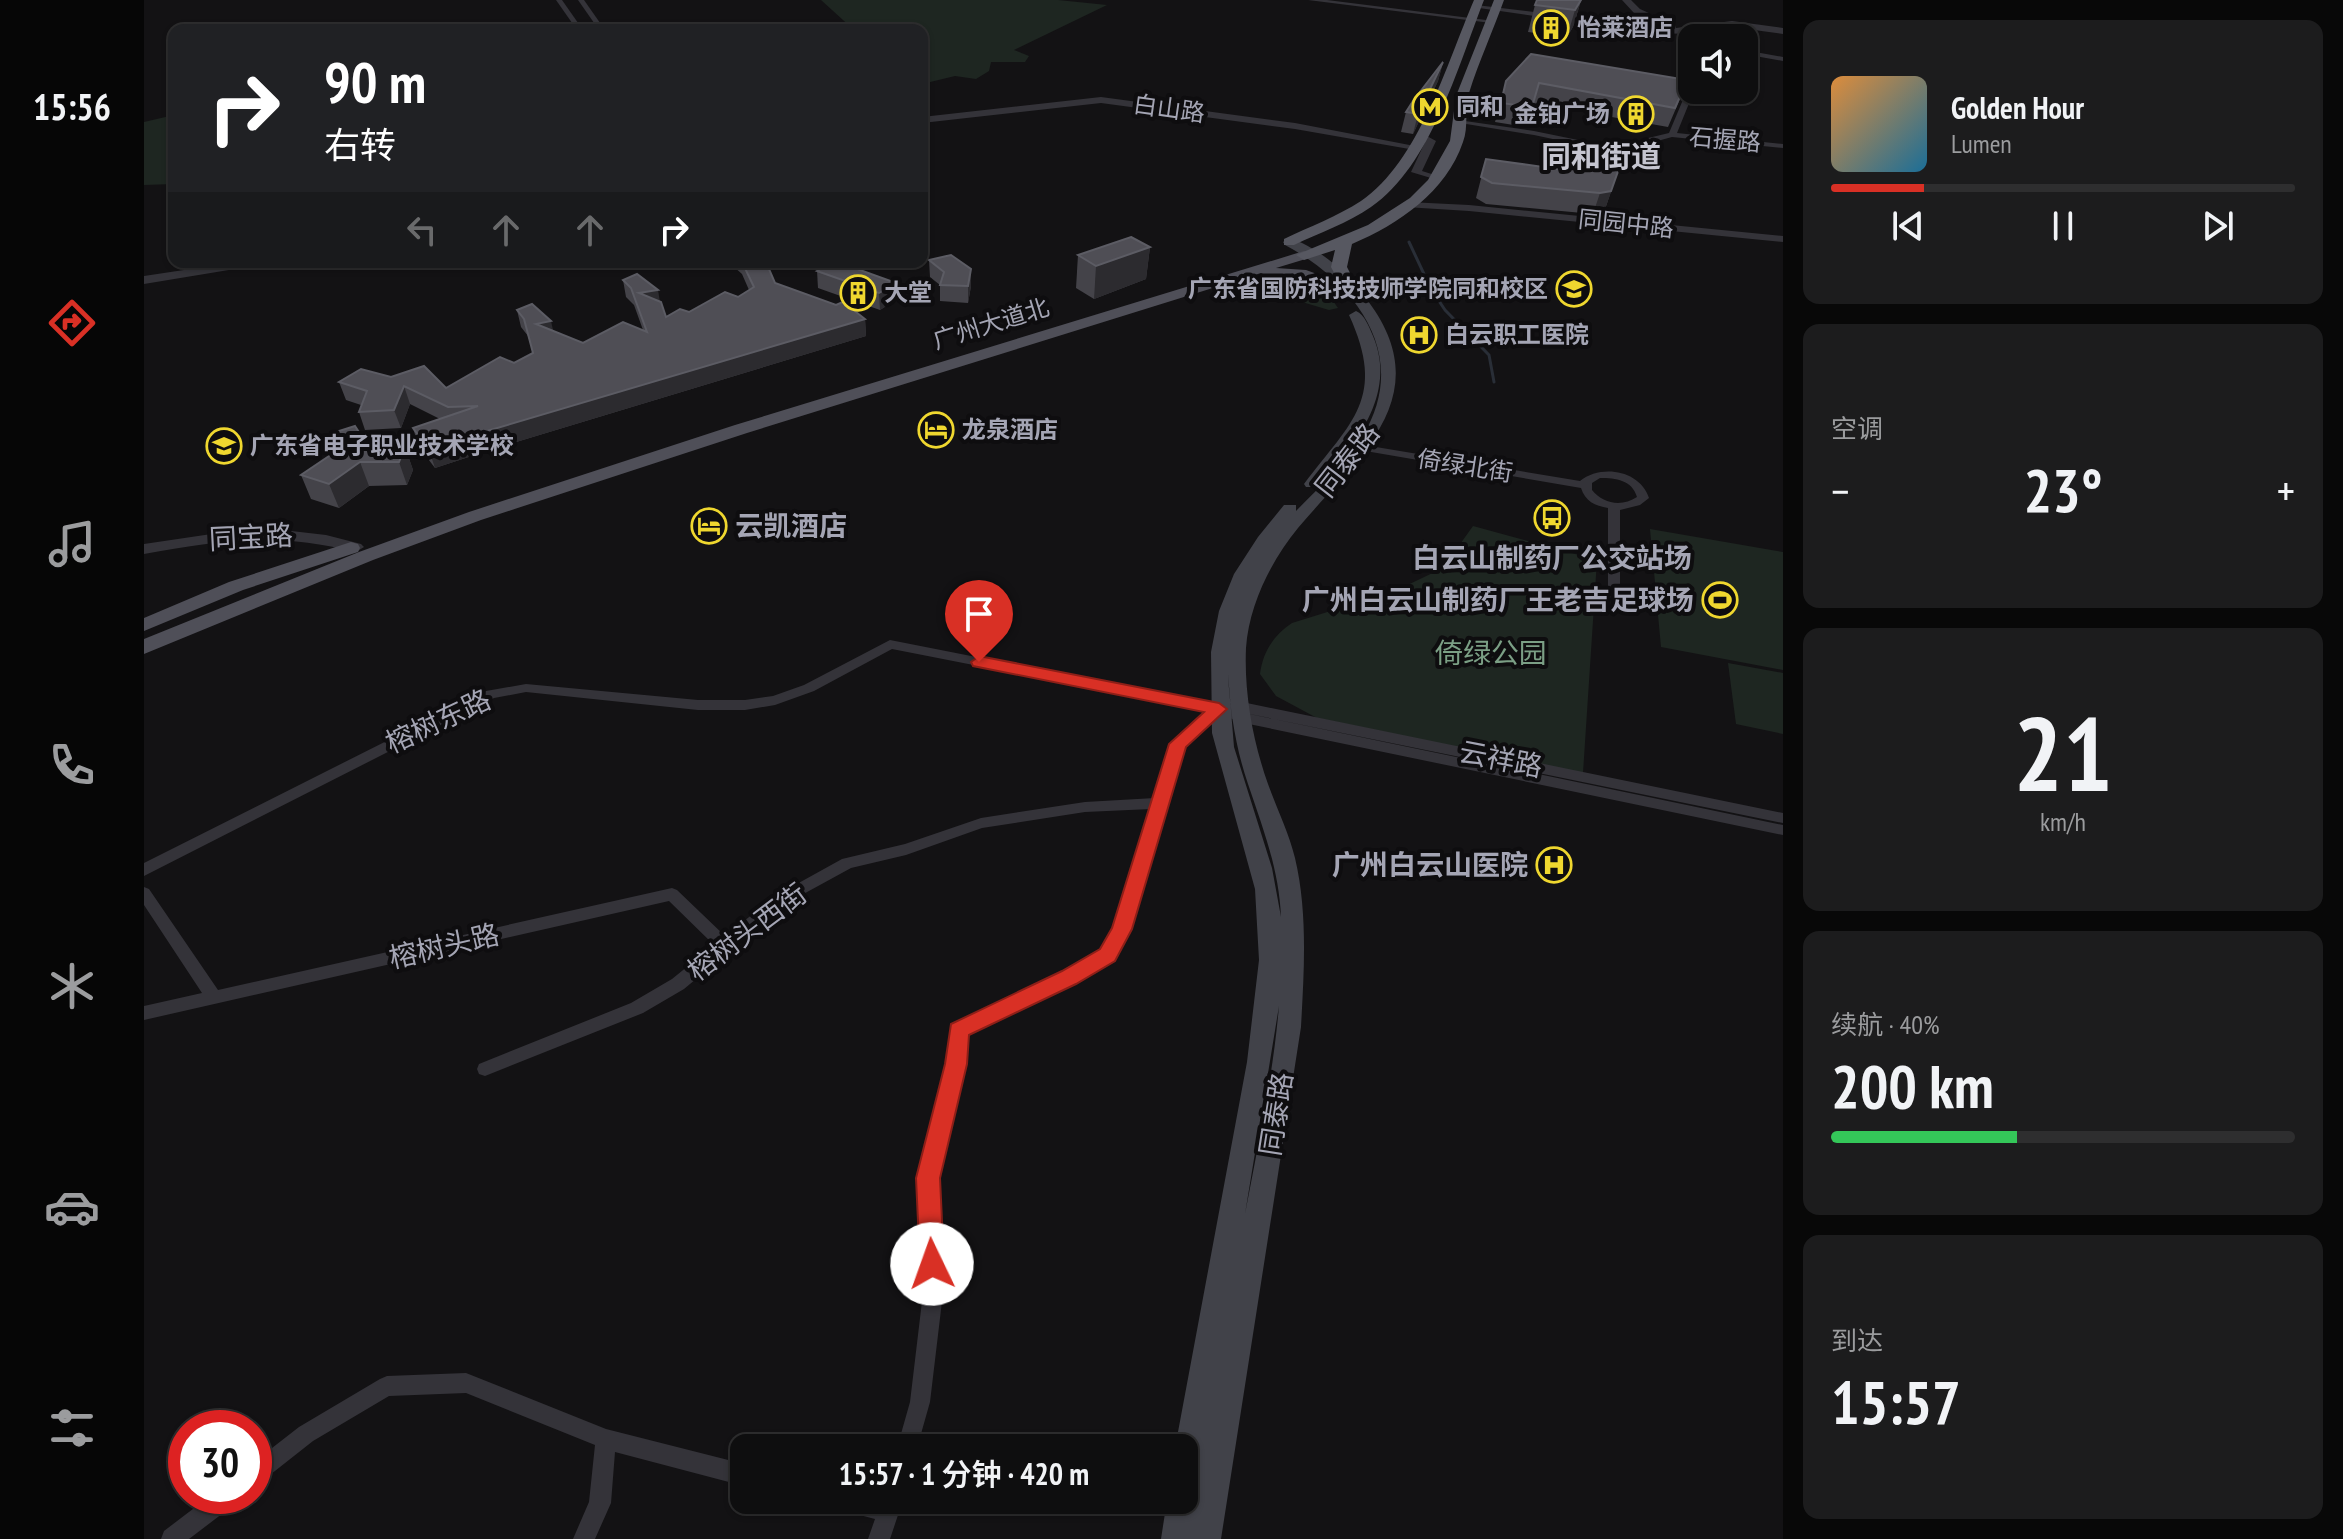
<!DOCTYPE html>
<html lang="zh">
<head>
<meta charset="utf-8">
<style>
	body { margin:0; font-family:"PT Sans Narrow","Noto Sans SC",sans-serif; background:#1c1c1d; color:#f1f3f6; height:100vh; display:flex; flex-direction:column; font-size:30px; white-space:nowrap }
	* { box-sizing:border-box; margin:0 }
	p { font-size:26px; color:#9b9c9e }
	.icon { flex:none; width:44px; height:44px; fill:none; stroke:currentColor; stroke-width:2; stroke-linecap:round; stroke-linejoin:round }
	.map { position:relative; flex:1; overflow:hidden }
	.panel { display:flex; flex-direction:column; gap:20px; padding:20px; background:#080808; width:560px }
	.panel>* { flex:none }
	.top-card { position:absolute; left:24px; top:24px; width:760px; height:244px; border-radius:16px; box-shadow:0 2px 6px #0004,0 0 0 2px #2e2e2f; background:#202124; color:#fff; overflow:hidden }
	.buttons { position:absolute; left:1534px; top:24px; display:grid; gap:16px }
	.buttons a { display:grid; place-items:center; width:80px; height:80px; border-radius:16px; background:#0e0e0f; box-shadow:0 2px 6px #0004,0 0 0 2px #2e2e2f; font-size:40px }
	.speed { position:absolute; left:24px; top:1410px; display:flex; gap:16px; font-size:40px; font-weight:700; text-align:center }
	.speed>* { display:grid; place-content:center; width:104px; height:104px; border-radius:50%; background:#0e0e0f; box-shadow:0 2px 6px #0004,0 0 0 2px #2e2e2f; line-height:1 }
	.speed .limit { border:12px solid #d22; background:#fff; color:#111 }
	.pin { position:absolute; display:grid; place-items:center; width:68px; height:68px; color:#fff; margin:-82px -34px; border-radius:50% 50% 50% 0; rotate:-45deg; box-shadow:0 0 8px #0007 }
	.pin .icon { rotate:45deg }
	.me { position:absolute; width:88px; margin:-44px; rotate:357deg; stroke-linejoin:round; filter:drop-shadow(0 0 6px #0008) }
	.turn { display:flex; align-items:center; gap:28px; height:168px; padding:0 24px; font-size:36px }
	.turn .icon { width:104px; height:104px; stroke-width:2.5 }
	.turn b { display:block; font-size:56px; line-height:68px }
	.lanes { display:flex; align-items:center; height:76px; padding:0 24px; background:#0003; justify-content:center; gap:40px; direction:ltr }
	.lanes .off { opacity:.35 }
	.big { font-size:60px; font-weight:600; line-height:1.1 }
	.panel .tile { flex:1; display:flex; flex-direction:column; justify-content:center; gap:12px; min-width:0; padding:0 28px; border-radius:16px; background:#1c1c1d }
	.panel .dial { align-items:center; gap:0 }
	.dial b { font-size:104px; line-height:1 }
	.song { display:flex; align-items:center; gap:24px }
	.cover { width:96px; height:96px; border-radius:12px; background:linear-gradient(135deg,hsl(30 70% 55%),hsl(200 70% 35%)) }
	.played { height:8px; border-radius:4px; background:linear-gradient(90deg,#d93025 20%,#2e2e2f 20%) }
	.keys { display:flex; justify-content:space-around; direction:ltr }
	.heat { display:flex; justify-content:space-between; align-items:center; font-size:44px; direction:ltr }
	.charge { height:12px; border-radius:6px; background:linear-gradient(90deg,#34c759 40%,#2e2e2f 0) }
	.trip { position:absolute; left:586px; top:1434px; width:468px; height:80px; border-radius:16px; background:#0e0e0f; box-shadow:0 2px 6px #0004,0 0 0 2px #2e2e2f; font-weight:600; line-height:80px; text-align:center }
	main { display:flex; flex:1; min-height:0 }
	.menu { display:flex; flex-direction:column; width:144px; justify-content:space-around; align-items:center; background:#060606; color:#9b9c9e }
	.menu .icon { width:56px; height:56px }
	.menu .selected { color:#d93025 }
	.menu b { font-size:36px; color:#f1f3f6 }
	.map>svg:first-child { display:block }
	.green { fill:#1e2621 }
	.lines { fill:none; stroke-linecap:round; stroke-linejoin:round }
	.stream { stroke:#292e37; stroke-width:3 }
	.minor { fill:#343339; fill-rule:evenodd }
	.tertiary { fill:#343339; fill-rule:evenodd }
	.secondary { fill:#414249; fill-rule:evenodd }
	.primary { fill:#4f4f58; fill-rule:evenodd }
	.trunk { fill:#575861; fill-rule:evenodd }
	.wall { fill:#444349 }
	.shaded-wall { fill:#2c2b2f }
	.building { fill:#4f4e55; stroke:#5c5c64; stroke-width:2 }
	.route { fill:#d93025; stroke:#8d1f18; stroke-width:2 }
	.labels { text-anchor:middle; stroke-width:8; stroke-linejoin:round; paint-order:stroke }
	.far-poi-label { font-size:24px; font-weight:bold; fill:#a4a5b4; stroke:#0e0d0f; text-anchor:start }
	.far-street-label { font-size:24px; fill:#a4a5b4; stroke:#0e0d0f }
	.street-label { font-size:28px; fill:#a4a5b4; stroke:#0e0d0f }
	.poi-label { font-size:28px; font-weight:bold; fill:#a4a5b4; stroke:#0e0d0f; text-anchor:end }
	.park-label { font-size:28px; fill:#7b9f85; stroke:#0e0d0f }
	.far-district-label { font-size:30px; font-weight:bold; fill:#c5c5d0; stroke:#0e0d0f }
</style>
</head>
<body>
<main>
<nav class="menu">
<b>15:56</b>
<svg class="icon selected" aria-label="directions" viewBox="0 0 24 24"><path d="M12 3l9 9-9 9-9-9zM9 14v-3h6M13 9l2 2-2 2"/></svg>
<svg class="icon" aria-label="music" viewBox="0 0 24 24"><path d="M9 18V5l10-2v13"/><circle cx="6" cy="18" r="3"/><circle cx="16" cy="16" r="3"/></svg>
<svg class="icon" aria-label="phone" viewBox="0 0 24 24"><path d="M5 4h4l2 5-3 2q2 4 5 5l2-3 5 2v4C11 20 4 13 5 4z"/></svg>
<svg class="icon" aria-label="climate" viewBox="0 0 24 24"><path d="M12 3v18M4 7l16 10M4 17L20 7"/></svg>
<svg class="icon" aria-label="car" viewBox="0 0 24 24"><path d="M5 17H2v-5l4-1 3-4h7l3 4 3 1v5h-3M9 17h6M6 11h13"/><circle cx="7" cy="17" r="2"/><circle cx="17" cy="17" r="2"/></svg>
<svg class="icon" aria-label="filters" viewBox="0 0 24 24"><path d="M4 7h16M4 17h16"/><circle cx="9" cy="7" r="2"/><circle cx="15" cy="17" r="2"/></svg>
</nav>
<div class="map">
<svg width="1639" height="1539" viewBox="0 0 1639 1539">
	<rect width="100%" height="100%" fill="#131214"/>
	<g class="green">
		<path d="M677,0H914L963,5L870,50L885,56L881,62H847L845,71L832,79L811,76L778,84V30H710Z"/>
		<path d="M30,115V184L0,185V122Z"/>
		<path d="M1145,279L1182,291L1194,308L1185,310L1118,290L1111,284Z"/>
		<path d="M1329,526L1453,560L1439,773L1173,718L1132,696L1116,674C1119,651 1130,635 1148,623L1251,591L1299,568Z"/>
		<path d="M1506,529L1639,552V670L1517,647Z"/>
		<path d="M1584,663L1639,673V734L1592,724Z"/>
	</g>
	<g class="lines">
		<path class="stream" d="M1265,242L1287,289L1301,310L1345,355L1350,382"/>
		<g class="minor">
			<path d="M412,0H418L439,30H433Z"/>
			<path d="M434,0H440L461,30H455Z"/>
			<path d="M1164,0H1183L1350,21L1347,23Z"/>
			<path d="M1538,29L1555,37L1556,38H1548L1536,32Z"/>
			<path d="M1600,50L1639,57V61L1600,54Z"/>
			<path d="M1549,90H1559L1548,96L1533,133L1639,144V148L1528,137L1506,143L1479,154L1390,135L1310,122L1314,120L1390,131L1478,149L1500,139L1525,133L1541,95Z"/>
			<path d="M1264,202L1325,205L1639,236V242L1325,211L1261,207V203Z"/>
			<path d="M1202,442L1436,481C1457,464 1496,470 1505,498L1496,505L1476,510V596L1470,600L1464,596V508C1451,506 1441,501 1437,488L1198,447V443ZM1456,478C1472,478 1488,480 1493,497C1478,507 1459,504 1448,490V483Z"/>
			<path d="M746,640L1081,706L1098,702L1639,813V823L1096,712L1639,825V835L1100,723L1077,715L1040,746L986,929L969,960L953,971L823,1034L820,1064L793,1178L799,1293L786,1402L773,1448H753L766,1402L779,1293L775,1178L804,1064L807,1030L809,1025L941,961L957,950L971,928L1007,809L941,812L838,828L762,855L707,868L643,903L540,989L499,1013L341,1076L335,1074L333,1069L335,1064L487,1003L528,979L570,945L525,901L0,1020V1006L58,993L0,905V887L5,889L74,990L528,888L533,890L581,936L633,895L698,859L761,844L837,818L941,802L1011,798L1029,741L1064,711L748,649L670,691L631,705L601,710H554L382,692L350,698L0,876V863L342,691L382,684L554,700H601L629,696L660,685Z"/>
			<path d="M322,1373L462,1429L600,1464V1486L471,1452L467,1503L451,1539H429L445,1502L451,1445L322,1393L245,1396L169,1441L117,1482L110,1486V1462L155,1427L236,1379L243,1376Z"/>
			<path d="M66,1496H94L91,1504L45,1539H17L20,1531Z"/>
			<path d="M686,1500H759L746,1539H724L731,1519L689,1508Z"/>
		</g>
		<g class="tertiary">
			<path d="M1478,0H1487L1496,9L1531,25L1532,28L1588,21L1639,28V34L1588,27L1547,34L1507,33L1328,7L1332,5L1523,28L1490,13Z"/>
			<path d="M957,97L1151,123L1276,147L1271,150L1151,129L957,103L778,123V117Z"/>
			<path d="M1275,135H1281L1292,141L1278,171L1297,177V181L1267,172L1281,142L1275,139Z"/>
			<path d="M93,262H121L115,265L0,284V276Z"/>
			<path d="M130,529L182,535L217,544L220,547L212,552C132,532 79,540 0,554V544L81,532Z"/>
		</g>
		<g class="secondary">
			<path d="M1145,238C1177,248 1205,275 1224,301C1296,397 1212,459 1154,528C1127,561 1105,605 1102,648C1100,693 1109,742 1124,784C1133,809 1145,833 1151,858C1164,913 1160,971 1157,1027L1077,1539H1017L1023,1500H1040V1448H1031L1103,1062L1115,960L1111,889L1068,733L1067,652L1075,611L1090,574L1114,537L1140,505H1152V511C1175,487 1201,465 1218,437C1268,356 1212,283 1141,245L1139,242ZM1084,674C1086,711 1092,749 1104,784C1119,829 1135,869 1137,917L1128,868L1090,747ZM1135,1006C1129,1076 1114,1145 1101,1214Z"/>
			<path d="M1212,311C1221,315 1225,327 1229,336C1254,395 1210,446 1174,487H1162L1160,484C1208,421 1243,398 1205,315Z"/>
		</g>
		<g class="primary">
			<path d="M1160,251L1167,255L1165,258L1132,268L1162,270L1195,282V288C1181,290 1170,280 1157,278C1144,276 1128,279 1117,273L603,433L337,520L229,560L0,654V639L215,552L325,512L591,425Z"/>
			<path d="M207,542L214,544L216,548L214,552L99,590L0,631V618L85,582Z"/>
		</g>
		<g class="trunk">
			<path d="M1330,0H1340C1314,66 1287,166 1227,207C1204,223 1175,233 1150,245H1140V239C1165,227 1194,216 1217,201C1275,162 1303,63 1330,0Z"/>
			<path d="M1350,0H1360C1349,31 1335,61 1325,93C1320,109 1325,127 1319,142C1302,192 1255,224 1208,244L1203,267L1213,287L1211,290H1199L1187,267L1191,250L1160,260L1152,255L1224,225L1266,198L1284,180L1306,141L1312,96Z"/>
		</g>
	</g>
	<g class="wall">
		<path d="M1437,0L1430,25L1423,37L1384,32L1391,5Z"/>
		<path d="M1387,54L1536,99L1524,127L1389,103L1382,127L1351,122L1362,81Z"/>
		<path d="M1299,62L1294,81L1269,134L1257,132L1262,112Z"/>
		<path d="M1417,151L1478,160L1460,212L1449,214L1342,204L1332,198L1342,159L1412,169Z"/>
		<path d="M1006,247L1002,279L950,299L932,288L934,255Z"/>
		<path d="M785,260L827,269V286L824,303L796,301V285L786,277Z"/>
		<path d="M588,262H598L631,283L721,319L722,336L349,449L291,468L275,447L269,428L296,419L266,404L257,428L221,430L215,412L217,405L202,400L195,382L247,377L302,388L370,363L389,353L384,336L377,327L373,310L410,331L439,343L499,330L490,305L482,297L479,280L516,301L522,317L545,312L594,297L605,290L598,274L589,266Z"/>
		<path d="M673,271L753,299L736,310L674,288Z"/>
		<path d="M179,436L224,446L261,447L269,470L263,485L225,486L195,508L167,499L157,475L186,456Z"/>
	</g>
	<g class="shaded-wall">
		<path d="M1437,0L1430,25L1423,37L1431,10Z"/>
		<path d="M1299,62L1294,81L1269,134L1274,114Z"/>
		<path d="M1478,160L1460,212L1449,214L1456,193Z"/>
		<path d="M1006,247L1002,279L950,299L952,266Z"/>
		<path d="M827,269V286L824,303V286Z"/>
		<path d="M752,283L753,299L736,310L735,293Z"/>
		<path d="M514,290L517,308L495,293Z"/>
		<path d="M721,319L722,336L349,449L291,468L285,450L343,431Z"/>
		<path d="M407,321L411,339L392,324Z"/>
		<path d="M260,386L266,404L257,428L250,410Z"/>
		<path d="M261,447L269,470L263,485L255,462Z"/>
		<path d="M216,462L225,486L195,508L185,484Z"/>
	</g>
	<g class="building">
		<path d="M1393,0H1437L1431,10L1391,5Z"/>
		<path d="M1387,54L1543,80L1531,108L1395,83L1388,107L1357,103L1362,81Z"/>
		<path d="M1299,62L1274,114L1262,112L1269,101Z"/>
		<path d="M1417,151L1478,160L1467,191L1456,193L1348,183L1337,177L1342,159L1413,169Z"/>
		<path d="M987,237L1006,247L952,266L934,255Z"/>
		<path d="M807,255L827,269L824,286L796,285L800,272L785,260Z"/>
		<path d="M598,262H622L631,283L692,305L699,302L721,319L343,431L285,450L269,428L334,406L304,407L260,386L250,410L215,412L223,391L195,382L217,369L247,377L280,366L302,388L356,357L370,363L389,353L380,319L373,310L388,304L407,321L392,324L439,343L479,322L503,332L487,288L479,280L493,274L514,290L495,293L517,302L522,317L536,309L545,312L581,292L594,297L610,287Z"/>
		<path d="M689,262H694L752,283L735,293L673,271Z"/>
		<path d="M211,426L224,446L261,447L255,462H216L185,484L157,475L188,454L179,436Z"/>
	</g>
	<path class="route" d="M835,656L1075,703L1083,709L1042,747L988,929L971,961L932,984L825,1035L823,1064L796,1178L800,1264L797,1273L788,1276L779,1273L776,1264L772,1178L801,1064L807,1024L918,971L956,949L968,928L1025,744L1060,712L829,666L827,662Z"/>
	<defs>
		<symbol id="building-ring" viewBox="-11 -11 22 22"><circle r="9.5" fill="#0e0d0f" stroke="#efd72f" stroke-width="1.5"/><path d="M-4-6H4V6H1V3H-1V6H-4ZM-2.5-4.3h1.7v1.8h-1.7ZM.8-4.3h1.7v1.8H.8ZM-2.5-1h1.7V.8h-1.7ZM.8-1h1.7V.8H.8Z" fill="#efd72f"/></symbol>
		<symbol id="metro-ring" viewBox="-11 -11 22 22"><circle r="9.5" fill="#0e0d0f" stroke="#efd72f" stroke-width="1.5"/><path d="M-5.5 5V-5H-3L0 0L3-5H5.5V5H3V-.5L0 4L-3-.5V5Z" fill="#efd72f"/></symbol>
		<symbol id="school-ring" viewBox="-11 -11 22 22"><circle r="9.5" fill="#0e0d0f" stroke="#efd72f" stroke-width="1.5"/><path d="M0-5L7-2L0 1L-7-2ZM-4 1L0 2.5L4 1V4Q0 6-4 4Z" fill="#efd72f"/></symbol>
		<symbol id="hospital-ring" viewBox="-11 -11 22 22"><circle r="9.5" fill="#0e0d0f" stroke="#efd72f" stroke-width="1.5"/><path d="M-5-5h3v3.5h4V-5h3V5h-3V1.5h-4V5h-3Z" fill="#efd72f"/></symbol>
		<symbol id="hotel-ring" viewBox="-11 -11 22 22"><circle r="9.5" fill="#0e0d0f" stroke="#efd72f" stroke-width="1.5"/><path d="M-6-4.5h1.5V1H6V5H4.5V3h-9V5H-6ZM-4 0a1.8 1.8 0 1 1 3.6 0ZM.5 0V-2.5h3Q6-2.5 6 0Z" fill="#efd72f"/></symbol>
		<symbol id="university-ring" viewBox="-11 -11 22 22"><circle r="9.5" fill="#0e0d0f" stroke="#efd72f" stroke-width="1.5"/><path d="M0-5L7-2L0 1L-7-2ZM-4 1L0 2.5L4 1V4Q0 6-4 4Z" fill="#efd72f"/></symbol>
		<symbol id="bus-ring" viewBox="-11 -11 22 22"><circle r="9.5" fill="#0e0d0f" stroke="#efd72f" stroke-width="1.5"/><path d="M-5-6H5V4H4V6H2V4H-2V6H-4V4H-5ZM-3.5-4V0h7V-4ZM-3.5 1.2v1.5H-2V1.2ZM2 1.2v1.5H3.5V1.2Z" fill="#efd72f"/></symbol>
		<symbol id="stadium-ring" viewBox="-11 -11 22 22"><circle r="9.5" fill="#0e0d0f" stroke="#efd72f" stroke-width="1.5"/><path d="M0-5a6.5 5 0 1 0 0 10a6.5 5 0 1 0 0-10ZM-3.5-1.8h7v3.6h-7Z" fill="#efd72f"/></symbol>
	</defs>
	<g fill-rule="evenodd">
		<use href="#building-ring" x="1387" y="8" width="40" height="40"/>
		<use href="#metro-ring" x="1266" y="87" width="40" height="40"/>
		<use href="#building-ring" x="1472" y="94" width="40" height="40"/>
		<use href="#school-ring" x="1410" y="269" width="40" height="40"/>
		<use href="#building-ring" x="694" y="273" width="40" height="40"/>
		<use href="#hospital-ring" x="1255" y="315" width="40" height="40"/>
		<use href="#hotel-ring" x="772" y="410" width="40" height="40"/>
		<use href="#university-ring" x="60" y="426" width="40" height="40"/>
		<use href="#bus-ring" x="1388" y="498" width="40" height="40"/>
		<use href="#hotel-ring" x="545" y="506" width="40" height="40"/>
		<use href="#stadium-ring" x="1556" y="580" width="40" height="40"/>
		<use href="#hospital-ring" x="1390" y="845" width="40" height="40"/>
	</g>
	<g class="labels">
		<g class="far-poi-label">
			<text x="1433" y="36">怡莱酒店</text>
			<text x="1312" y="115">同和</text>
			<text x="1466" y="122" text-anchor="end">金铂广场</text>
			<text x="1404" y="297" text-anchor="end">广东省国防科技技师学院同和校区</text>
			<text x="740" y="301">大堂</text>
			<text x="1301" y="343">白云职工医院</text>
			<text x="818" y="438">龙泉酒店</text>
			<text x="106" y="454">广东省电子职业技术学校</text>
		</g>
		<g class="far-street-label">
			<text transform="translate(1025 109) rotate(8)" y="8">白山路</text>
			<text transform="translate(1581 140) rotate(5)" y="8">石握路</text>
			<text transform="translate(1482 224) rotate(6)" y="8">同园中路</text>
			<text transform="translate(847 324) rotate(-17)" y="8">广州大道北</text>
			<text transform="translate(1321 466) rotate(9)" y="8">倚绿北街</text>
		</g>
		<g class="street-label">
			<text transform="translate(1203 460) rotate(-52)" y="10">同泰路</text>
			<text transform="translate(107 537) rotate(-3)" y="10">同宝路</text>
			<text transform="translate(294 721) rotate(-25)" y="10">榕树东路</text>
			<text transform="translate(1357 759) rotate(11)" y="10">云祥路</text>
			<text transform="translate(603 932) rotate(-37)" y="10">榕树头西街</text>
			<text transform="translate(300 946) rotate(-13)" y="10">榕树头路</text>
			<text transform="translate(1132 1114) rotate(-81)" y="10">同泰路</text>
		</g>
		<g class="poi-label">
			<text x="591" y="536" text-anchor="start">云凯酒店</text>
			<text x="1408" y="568" text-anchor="middle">白云山制药厂公交站场</text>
			<text x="1550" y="610">广州白云山制药厂王老吉足球场</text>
			<text x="1384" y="875">广州白云山医院</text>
		</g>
		<g class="park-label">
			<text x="1347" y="663">倚绿公园</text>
		</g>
		<g class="far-district-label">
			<text x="1457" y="167">同和街道</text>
		</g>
	</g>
</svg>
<div class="buttons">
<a><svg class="icon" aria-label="sound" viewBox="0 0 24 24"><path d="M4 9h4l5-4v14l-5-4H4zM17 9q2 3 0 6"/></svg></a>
</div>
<div class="speed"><div class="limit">30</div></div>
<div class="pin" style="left:835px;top:662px;background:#d93025"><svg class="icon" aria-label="arrive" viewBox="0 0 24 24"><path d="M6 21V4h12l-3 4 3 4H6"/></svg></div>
<svg class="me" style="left:788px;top:1264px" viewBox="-20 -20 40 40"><circle r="19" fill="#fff"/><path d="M0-13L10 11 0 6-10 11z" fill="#d93025"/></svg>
<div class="trip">15:57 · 1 分钟 · 420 m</div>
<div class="top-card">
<div class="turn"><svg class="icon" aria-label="right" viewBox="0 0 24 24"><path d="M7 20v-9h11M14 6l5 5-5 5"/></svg><div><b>90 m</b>右转</div></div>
<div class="lanes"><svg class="icon off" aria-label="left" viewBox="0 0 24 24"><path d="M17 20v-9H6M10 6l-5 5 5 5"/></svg><svg class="icon off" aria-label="ahead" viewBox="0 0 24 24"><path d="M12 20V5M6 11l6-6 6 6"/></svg><svg class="icon off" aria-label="ahead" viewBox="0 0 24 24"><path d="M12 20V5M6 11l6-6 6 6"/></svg><svg class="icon" aria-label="right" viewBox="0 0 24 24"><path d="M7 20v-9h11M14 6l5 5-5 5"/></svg></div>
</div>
</div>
<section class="panel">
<div class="tile">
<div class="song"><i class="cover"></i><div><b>Golden Hour</b><p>Lumen</p></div></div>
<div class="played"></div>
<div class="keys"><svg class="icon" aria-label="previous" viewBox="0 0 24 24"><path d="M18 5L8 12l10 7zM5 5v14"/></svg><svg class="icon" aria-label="pause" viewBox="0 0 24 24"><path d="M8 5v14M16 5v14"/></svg><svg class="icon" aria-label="next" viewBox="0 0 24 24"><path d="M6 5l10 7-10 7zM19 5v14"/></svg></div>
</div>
<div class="tile"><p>空调</p>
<div class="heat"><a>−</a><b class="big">23°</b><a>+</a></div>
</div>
<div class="tile dial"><b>21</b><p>km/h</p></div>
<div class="tile"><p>续航 · 40%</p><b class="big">200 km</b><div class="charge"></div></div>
<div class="tile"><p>到达</p><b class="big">15:57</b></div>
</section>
</main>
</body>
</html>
